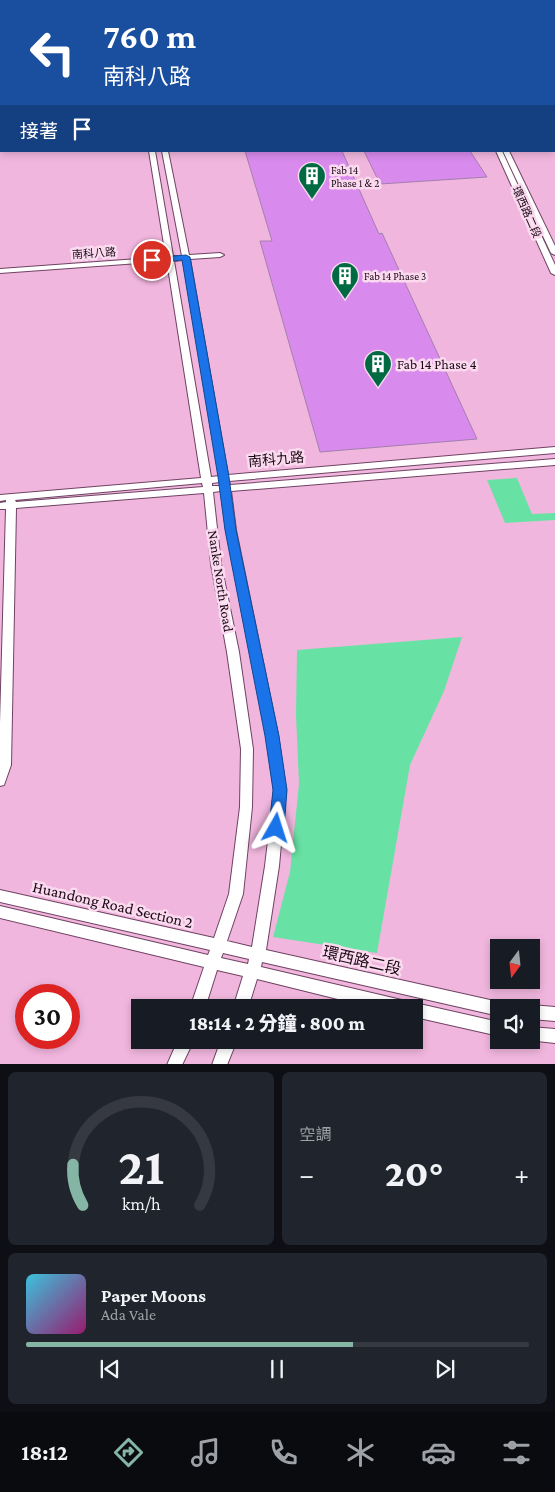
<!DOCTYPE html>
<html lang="zh-TW">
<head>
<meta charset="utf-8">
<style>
	body { margin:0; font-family:"Crimson Pro","Noto Sans TC",serif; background:#20242c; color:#f1f3f6; height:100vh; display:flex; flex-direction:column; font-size:19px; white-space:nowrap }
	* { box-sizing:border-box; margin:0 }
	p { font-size:16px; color:#9ea1a6 }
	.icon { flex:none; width:28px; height:28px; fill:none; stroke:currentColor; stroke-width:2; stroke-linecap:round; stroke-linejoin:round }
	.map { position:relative; height:1064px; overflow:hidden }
	.drawer { display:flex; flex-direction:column; gap:8px; padding:8px; background:#0d0f14; flex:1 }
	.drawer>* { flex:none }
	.top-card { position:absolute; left:0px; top:0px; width:555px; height:152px; box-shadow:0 2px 8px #0003; background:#1a4fa0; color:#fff; overflow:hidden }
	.needle { width:32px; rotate:195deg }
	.controls { position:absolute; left:490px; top:939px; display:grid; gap:10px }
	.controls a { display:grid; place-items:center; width:50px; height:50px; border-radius:0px; background:#171b24; box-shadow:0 2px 8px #0003; font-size:25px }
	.speed { position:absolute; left:15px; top:984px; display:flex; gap:10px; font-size:25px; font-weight:700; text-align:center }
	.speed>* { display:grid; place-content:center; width:65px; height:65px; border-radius:50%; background:#171b24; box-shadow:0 2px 8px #0003; line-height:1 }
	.speed .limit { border:8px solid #d22; background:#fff; color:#111 }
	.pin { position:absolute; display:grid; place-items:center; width:42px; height:42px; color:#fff; margin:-21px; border:2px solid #fff; border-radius:50%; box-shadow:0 1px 5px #0007 }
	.me { position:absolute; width:55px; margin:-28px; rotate:6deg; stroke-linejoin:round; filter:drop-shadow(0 0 4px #0008) }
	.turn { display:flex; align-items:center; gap:18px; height:105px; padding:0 20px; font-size:22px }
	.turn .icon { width:65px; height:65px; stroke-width:2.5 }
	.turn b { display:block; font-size:35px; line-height:42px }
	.then { display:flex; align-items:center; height:48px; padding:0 20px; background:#0003; gap:10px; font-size:19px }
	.big { font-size:38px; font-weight:800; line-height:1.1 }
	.drawer .card { flex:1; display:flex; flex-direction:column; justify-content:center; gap:8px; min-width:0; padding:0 18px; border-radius:8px; background:#20242c }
	.drawer .dial { align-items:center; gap:0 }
	.dial svg { height:130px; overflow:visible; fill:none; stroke:#363941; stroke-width:7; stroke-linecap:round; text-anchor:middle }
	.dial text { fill:#f1f3f6; stroke:none }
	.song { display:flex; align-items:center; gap:15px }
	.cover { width:60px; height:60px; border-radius:8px; background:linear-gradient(135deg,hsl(190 70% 55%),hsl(320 70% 35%)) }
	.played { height:5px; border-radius:2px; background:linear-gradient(90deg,#85b6a5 65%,#363941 65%) }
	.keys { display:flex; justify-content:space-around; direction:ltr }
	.heat { display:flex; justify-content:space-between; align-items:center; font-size:28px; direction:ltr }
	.drawer .tiles { flex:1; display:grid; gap:8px; grid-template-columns:1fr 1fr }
	.card:last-child { grid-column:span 2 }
	.trip { position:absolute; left:131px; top:999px; width:292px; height:50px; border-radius:0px; background:#171b24; box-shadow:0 2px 8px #0003; font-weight:800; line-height:50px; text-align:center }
	.tab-bar { display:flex; height:80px; justify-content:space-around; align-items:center; background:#090b0e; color:#9ea1a6 }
	.tab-bar .icon { width:35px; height:35px }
	.tab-bar .selected { color:#85b6a5 }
	.tab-bar b { font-size:22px; color:#f1f3f6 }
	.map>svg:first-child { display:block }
	.built { fill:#f1b6de; fill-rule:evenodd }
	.green { fill:#68e2a4 }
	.building { fill:#d88aed; stroke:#a280ac }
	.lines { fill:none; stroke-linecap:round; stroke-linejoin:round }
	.minor-casing { stroke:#6f4362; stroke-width:2 }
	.minor { fill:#fff; fill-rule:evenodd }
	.route { fill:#1a73e8; stroke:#114b97 }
	.labels { text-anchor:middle; stroke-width:5; stroke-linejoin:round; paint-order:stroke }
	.far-poi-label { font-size:11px; fill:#190814; stroke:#fbdaf0; text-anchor:start }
	.far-street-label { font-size:11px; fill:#190814; stroke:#fbdaf0 }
	.poi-label { font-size:14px; fill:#190814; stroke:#fbdaf0; text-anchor:start }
	.street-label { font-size:14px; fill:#190814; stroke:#fbdaf0 }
	.near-street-label { font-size:16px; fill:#190814; stroke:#fbdaf0 }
</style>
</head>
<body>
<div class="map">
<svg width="555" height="1065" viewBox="0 0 555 1065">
	<rect width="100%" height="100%" fill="#fbc6e9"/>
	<path class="built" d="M0,0H555V1064L0,1065ZM1,1H554V151H1ZM499,948H531V980H499ZM26,995H69V1038H26ZM140,1008H415V1040H140ZM499,1008H531V1040H499Z"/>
	<g class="green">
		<path d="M440,0H555V85L554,1Z"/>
		<path d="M517,478L532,514L555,513V520L505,523L487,480Z"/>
		<path d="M462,637L444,691L410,765L377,953L273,937L290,872L299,784L296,715L297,650Z"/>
	</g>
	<g class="building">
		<path d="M245,151H342L379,234L382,233L477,439L320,452L260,241H272Z"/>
		<path d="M364,151H470L487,177L380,184Z"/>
	</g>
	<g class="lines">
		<defs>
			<g id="minor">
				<rect x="49" y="0" width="4" height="1"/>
				<rect x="127" y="0" width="4" height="1"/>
				<rect x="135" y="0" width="4" height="1"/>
				<rect x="432" y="0" width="4" height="1"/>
				<rect x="554" y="89" width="1" height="4"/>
				<rect x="0" y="116" width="1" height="4"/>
				<path d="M149,151H155L173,256H182L162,151H168L189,255L220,253L224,255L220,257L190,259L228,475L555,447V453L229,481L230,485L555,459V465L231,491L236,530L278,735L286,790L279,866L266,950L499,1002L504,1004L506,1008H499V1016L262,962L261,967L406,1001L412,1004L415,1003L499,1022V1036L415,1017V1008H374L257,979L248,1008H233L243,976L217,970L205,1008H190L204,967L0,918V906L208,955L210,950L0,902V890L214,938L229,894L240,807L241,749L227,652L211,564L204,493L16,508L11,765L4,785L0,786V723L6,509H0V503L6,502V500L0,501V495L201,478L167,261L0,273V269L166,257ZM183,260L219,476L211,477L174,261ZM220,482V486H212V483ZM202,483L203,487L16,502L15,500ZM221,491L226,530L266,735L274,790L265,866L252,947L227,941L243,894L252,807L253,749L239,652L221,564L213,492ZM223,953L249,959L248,964L221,958Z"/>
				<path d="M496,151H502L555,265V275L551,273Z"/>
				<path d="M503,151H509L555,246V255L551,253Z"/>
				<path d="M531,1005L555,1007V1021L531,1019V1008H526Z"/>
				<path d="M531,1027L555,1029V1043L528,1040H531Z"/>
				<path d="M178,1040H194L182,1065H167Z"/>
				<path d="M221,1040H237L227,1065H212Z"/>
			</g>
		</defs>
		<use href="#minor" class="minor-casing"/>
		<use href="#minor" class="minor"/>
	</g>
	<path class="route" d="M186,255L190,257L229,477L236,530L279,736L287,790L284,828L282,832L276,834L271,832L269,828L273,790L265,736L225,530L218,477L182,260L152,263L148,260L152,258Z"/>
	<defs>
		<symbol id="building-pin" viewBox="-11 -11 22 30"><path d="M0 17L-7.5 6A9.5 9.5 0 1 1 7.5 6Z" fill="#006b42" stroke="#fbdaf0"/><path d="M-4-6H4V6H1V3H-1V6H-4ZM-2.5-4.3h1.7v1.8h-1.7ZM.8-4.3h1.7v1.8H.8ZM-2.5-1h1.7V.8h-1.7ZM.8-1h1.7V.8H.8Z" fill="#fff"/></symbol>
	</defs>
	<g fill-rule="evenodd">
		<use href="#building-pin" x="296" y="160" width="32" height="43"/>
		<use href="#building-pin" x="329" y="260" width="32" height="43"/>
		<use href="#building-pin" x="362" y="348" width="32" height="43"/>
	</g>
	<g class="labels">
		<g class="far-poi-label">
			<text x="331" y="174">Fab 14<tspan x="331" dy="13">Phase 1 &amp; 2</tspan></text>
			<text x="364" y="280">Fab 14 Phase 3</text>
		</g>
		<g class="far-street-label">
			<text transform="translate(527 212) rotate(66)" y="4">環西路二段</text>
			<text transform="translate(94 253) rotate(-4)" y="4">南科八路</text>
		</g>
		<g class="poi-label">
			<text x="397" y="369">Fab 14 Phase 4</text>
		</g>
		<g class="street-label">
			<text transform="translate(276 459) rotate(-5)" y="5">南科九路</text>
			<text transform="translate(221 581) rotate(81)" y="5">Nanke North Road</text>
		</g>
		<g class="near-street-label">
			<text transform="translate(113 904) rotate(13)" y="6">Huandong Road Section 2</text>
			<text transform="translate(362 960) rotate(13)" y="6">環西路二段</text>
		</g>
	</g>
</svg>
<div class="controls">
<a><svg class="needle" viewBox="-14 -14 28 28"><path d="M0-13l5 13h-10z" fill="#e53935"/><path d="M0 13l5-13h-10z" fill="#9ea1a6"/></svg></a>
<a><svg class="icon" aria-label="sound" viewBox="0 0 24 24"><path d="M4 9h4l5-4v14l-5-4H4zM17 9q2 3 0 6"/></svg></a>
</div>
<div class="speed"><div class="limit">30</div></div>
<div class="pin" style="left:152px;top:260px;background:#d93025"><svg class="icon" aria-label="arrive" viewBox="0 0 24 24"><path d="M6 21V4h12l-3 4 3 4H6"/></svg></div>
<svg class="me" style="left:276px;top:828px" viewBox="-20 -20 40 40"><path d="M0-17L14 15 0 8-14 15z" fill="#1a73e8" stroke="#fff" stroke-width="4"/></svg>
<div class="trip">18:14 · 2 分鐘 · 800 m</div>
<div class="top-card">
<div class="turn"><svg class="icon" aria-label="left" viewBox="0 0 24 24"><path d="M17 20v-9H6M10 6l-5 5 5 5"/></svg><div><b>760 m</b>南科八路</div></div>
<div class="then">接著<svg class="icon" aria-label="arrive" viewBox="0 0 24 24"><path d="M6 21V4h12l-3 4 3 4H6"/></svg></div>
</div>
</div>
<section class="drawer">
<div class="tiles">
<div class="card dial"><svg viewBox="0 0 100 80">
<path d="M14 69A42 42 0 1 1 86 69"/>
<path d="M14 69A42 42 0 0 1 8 44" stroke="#85b6a5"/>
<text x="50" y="56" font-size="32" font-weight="700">21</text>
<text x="50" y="72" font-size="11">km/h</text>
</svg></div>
<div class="card"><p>空調</p>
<div class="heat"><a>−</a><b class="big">20°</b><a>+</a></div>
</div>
<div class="card">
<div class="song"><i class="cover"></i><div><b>Paper Moons</b><p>Ada Vale</p></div></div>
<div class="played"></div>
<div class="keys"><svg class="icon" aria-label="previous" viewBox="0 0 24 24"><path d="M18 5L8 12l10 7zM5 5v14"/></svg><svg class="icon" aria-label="pause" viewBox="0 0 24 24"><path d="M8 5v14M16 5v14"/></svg><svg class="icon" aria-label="next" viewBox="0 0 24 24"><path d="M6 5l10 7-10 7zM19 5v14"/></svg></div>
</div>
</div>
</section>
<nav class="tab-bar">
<b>18:12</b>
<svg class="icon selected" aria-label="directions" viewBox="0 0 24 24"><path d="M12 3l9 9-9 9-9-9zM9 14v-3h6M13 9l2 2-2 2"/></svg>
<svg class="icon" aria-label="music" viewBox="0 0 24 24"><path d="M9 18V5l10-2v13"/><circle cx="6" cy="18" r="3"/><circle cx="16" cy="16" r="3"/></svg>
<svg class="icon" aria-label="phone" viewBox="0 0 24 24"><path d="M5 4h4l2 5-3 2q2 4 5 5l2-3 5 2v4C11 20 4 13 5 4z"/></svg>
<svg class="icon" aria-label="climate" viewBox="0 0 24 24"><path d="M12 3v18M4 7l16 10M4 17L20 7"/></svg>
<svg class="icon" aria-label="car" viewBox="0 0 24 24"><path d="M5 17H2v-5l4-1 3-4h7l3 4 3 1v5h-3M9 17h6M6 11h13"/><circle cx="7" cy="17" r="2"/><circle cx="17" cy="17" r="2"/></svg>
<svg class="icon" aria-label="filters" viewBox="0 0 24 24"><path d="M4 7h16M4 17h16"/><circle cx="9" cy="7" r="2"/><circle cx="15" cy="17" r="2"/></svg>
</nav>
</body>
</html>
